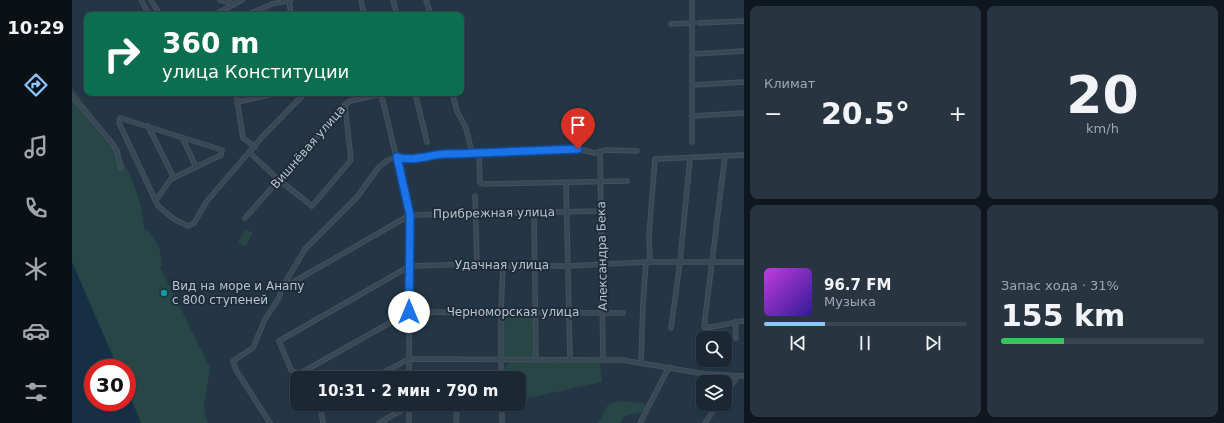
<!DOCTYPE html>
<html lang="ru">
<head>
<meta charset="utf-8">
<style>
	body { margin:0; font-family:"DejaVu Sans",sans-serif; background:#283440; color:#f1f3f6; height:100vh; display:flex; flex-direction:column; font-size:15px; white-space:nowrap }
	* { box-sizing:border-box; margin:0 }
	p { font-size:13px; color:#a0a6ac }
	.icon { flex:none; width:22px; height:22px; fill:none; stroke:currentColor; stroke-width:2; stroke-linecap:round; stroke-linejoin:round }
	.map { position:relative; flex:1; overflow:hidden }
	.panel { display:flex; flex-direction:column; gap:6px; padding:6px; background:#0f161d; width:480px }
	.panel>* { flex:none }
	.banner { position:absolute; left:12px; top:12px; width:380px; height:84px; border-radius:8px; box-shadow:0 1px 3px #0004,0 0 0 1px #39444f; background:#0b6e4f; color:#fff; overflow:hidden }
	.tools { position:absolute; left:624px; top:331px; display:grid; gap:8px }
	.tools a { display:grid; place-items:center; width:36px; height:36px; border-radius:8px; background:#1b2834; box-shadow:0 1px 3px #0004,0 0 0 1px #39444f; font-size:20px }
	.speed { position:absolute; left:12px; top:359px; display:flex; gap:8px; font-size:20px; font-weight:700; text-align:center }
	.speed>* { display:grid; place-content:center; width:52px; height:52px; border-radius:50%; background:#1b2834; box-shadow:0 1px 3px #0004,0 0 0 1px #39444f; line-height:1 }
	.speed .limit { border:6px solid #d22; background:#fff; color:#111 }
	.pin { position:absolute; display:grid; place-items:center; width:34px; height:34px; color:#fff; margin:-41px -17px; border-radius:50% 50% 50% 0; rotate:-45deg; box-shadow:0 0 4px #0007 }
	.pin .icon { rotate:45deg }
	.me { position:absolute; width:44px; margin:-22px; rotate:0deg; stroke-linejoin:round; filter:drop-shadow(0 0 3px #0008) }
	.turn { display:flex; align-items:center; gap:14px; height:84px; padding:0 12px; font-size:18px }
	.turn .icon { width:52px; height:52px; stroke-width:2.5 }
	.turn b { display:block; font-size:28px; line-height:34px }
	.big { font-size:30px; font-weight:700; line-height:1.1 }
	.panel .tile { flex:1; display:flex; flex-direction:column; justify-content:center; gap:6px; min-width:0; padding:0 14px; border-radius:8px; background:#283440 }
	.panel .dial { align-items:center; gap:0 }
	.dial b { font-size:52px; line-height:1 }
	.song { display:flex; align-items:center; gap:12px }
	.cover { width:48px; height:48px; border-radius:6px; background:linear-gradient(135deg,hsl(290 70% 55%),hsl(250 70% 35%)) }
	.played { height:4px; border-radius:2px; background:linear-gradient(90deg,#8ac6ff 30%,#39444f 30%) }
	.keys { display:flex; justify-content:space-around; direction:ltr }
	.heat { display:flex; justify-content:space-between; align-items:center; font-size:22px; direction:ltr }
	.charge { height:6px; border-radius:3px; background:linear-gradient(90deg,#34c759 31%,#39444f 0) }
	.panel .tiles { flex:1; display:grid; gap:6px; grid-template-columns:repeat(2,1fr) }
	.trip { position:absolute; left:218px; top:371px; width:236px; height:40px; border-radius:8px; background:#1b2834; box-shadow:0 1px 3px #0004,0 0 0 1px #39444f; font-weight:700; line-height:40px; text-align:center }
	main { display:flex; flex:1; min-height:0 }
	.menu { display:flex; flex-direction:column; width:72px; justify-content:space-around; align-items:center; background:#0b1015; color:#a0a6ac }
	.menu .icon { width:28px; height:28px }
	.menu .active { color:#8ac6ff }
	.menu b { font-size:18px; color:#f1f3f6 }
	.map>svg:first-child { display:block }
	.green { fill:#274645 }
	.water { fill:#162f44 }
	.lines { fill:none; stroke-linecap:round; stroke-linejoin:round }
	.minor-casing { stroke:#43515d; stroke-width:5.5 }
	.minor { stroke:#394854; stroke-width:3.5 }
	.route-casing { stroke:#114b97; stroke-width:10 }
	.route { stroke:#1a73e8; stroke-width:7 }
	.culture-dot { fill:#0f9aa8; stroke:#1e2d39; stroke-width:1.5 }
	.labels { text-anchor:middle; stroke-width:4; stroke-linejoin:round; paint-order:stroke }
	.street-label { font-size:12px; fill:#b7c2ce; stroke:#1e2d39 }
	.poi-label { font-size:12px; fill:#b7c2ce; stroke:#1e2d39; text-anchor:start }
</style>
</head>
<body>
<main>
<nav class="menu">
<b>10:29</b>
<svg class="icon active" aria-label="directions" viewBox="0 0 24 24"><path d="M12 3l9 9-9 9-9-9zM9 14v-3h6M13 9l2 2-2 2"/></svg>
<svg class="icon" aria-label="music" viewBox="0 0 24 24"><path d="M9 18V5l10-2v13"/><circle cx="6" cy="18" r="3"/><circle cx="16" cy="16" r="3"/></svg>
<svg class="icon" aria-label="phone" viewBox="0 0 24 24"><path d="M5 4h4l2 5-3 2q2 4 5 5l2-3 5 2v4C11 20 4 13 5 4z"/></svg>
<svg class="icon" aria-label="climate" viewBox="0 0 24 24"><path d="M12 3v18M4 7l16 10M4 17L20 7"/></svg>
<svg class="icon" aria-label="car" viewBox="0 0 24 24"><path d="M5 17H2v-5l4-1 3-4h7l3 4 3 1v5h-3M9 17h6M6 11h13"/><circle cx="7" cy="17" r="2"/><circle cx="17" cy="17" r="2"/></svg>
<svg class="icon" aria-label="filters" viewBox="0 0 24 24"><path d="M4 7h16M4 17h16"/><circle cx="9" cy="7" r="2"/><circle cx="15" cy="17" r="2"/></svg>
</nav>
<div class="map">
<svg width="672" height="423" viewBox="0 0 672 423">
	<rect width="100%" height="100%" fill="#243645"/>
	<g class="green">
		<path d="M0,87C25,122 57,161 68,203C70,212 71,221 73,231L75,229L87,247L90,264L88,267L138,368L132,406L134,418L136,423H66L55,395V368H44L0,264Z"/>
		<path d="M173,229L181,233L173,247L166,243Z"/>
		<path d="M432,316H462L463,359L432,360Z"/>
		<path d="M438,362L528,363L530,382L447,400V378H432V369Z"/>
		<path d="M545,401L571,403L575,406L573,412L553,416L547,423H526L536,405Z"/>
	</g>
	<path class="water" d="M0,262L46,368H21V402H55V389L69,423H0Z"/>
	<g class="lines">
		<defs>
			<g id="minor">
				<path d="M69,0L77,15"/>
				<path d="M79,0L88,15"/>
				<path d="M148,0L163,4"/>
				<path d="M217,0L219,15"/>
				<path d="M289,0L292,15"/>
				<path d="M321,0L325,15"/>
				<path d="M354,0L359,15"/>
				<path d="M142,15L170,0"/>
				<path d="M175,15L200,4L219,0"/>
				<path d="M627,23L672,21"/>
				<path d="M599,24L621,23"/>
				<path d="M621,54L672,51"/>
				<path d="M621,85L672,82"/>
				<path d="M164,93L171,138L183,147"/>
				<path d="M309,93L338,215L337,378"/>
				<path d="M343,93L355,142"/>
				<path d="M380,93L385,111L394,128L400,153"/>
				<path d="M0,96L40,143L45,151L49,168"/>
				<path d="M166,102L206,93"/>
				<path d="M620,116L672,113"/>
				<path d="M76,126L102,178"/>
				<path d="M110,137L124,167"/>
				<path d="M620,142V0"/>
				<path d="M528,152L531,359"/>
				<path d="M178,153L207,180L240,206L279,160L273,105"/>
				<path d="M407,153L408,182L411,184L555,181"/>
				<path d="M653,156L632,327C646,328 658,322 672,321"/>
				<path d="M494,183L498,359"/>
				<path d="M403,196L405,264"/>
				<path d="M84,200L99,179L149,155L150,150L48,118L47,123L86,206L102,219L116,226L122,223L135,201L191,136L233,93"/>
				<path d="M462,213L464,360"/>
				<path d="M173,218L273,105L278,101L310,94"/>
				<path d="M578,262L577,235L583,159L672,155"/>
				<path d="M211,288L338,215L529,211"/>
				<path d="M663,322L664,338"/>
				<path d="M599,328L608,262L618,158"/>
				<path d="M569,362L571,302L574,262"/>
				<path d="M227,374L337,312L551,313"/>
				<path d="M228,378L227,374L219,370L207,341L338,266L405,264L431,266H496L574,262H672"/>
				<path d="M301,378L337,359L550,360L633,374L672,376"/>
				<path d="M429,378V313L431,266"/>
				<path d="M653,394L665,377"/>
				<path d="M242,404L249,410L251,423"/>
				<path d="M430,404V423"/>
				<path d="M249,410L258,404"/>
				<path d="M198,423L164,370L161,361L181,348L193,319L207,298L210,288L233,249L285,197L307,167L316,160L325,157L342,159L356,158L366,154H381L506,149L523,153L534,150L565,151"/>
				<path d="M307,423L337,406H430"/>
				<path d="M337,423V405"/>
				<path d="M384,423L385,406"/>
				<path d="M568,423L597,367"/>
				<path d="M633,423L646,404"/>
			</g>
		</defs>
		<use href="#minor" class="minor-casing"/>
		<use href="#minor" class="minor"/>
	</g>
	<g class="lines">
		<defs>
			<path id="route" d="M337,312L338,215L325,157C344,163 362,152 381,154L506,149"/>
		</defs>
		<use href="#route" class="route-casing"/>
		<use href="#route" class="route"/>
	</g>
	<circle class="culture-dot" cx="92" cy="293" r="4"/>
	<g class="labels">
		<g class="street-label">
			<text transform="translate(236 147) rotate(-49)" y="4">Вишнёвая улица</text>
			<text transform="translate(422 213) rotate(-1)" y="4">Прибрежная улица</text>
			<text transform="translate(530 256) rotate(-91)" y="4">Александра Бека</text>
			<text x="430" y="269">Удачная улица</text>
			<text x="441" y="316">Черноморская улица</text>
		</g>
		<g class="poi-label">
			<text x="100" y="290">Вид на море и Анапу<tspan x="100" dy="14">с 800 ступеней</tspan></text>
		</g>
	</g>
</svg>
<div class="tools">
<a><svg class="icon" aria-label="search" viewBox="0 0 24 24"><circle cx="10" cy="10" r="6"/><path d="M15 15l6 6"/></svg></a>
<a><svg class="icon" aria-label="layers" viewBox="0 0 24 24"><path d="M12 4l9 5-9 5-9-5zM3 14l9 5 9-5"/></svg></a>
</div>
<div class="speed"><div class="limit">30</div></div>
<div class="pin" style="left:506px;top:149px;background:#d93025"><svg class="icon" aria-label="arrive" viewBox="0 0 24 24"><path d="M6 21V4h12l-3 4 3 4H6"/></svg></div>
<svg class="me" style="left:337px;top:312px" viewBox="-20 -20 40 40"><circle r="19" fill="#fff"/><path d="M0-13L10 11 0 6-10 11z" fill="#1a73e8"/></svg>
<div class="trip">10:31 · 2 мин · 790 m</div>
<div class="banner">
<div class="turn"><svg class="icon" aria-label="right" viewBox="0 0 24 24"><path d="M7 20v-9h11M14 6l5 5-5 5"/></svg><div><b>360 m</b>улица Конституции</div></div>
</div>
</div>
<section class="panel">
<div class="tiles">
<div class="tile"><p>Климат</p>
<div class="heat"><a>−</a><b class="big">20.5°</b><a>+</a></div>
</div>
<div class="tile dial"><b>20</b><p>km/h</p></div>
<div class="tile">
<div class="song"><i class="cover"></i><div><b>96.7 FM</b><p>Музыка</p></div></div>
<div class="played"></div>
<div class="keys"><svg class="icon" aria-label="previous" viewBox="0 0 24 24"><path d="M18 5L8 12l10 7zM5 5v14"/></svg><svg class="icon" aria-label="pause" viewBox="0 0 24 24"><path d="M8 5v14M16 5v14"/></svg><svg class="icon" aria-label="next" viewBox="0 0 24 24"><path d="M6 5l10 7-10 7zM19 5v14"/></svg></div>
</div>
<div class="tile"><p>Запас хода · 31%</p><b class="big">155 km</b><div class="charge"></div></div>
</div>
</section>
</main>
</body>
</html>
